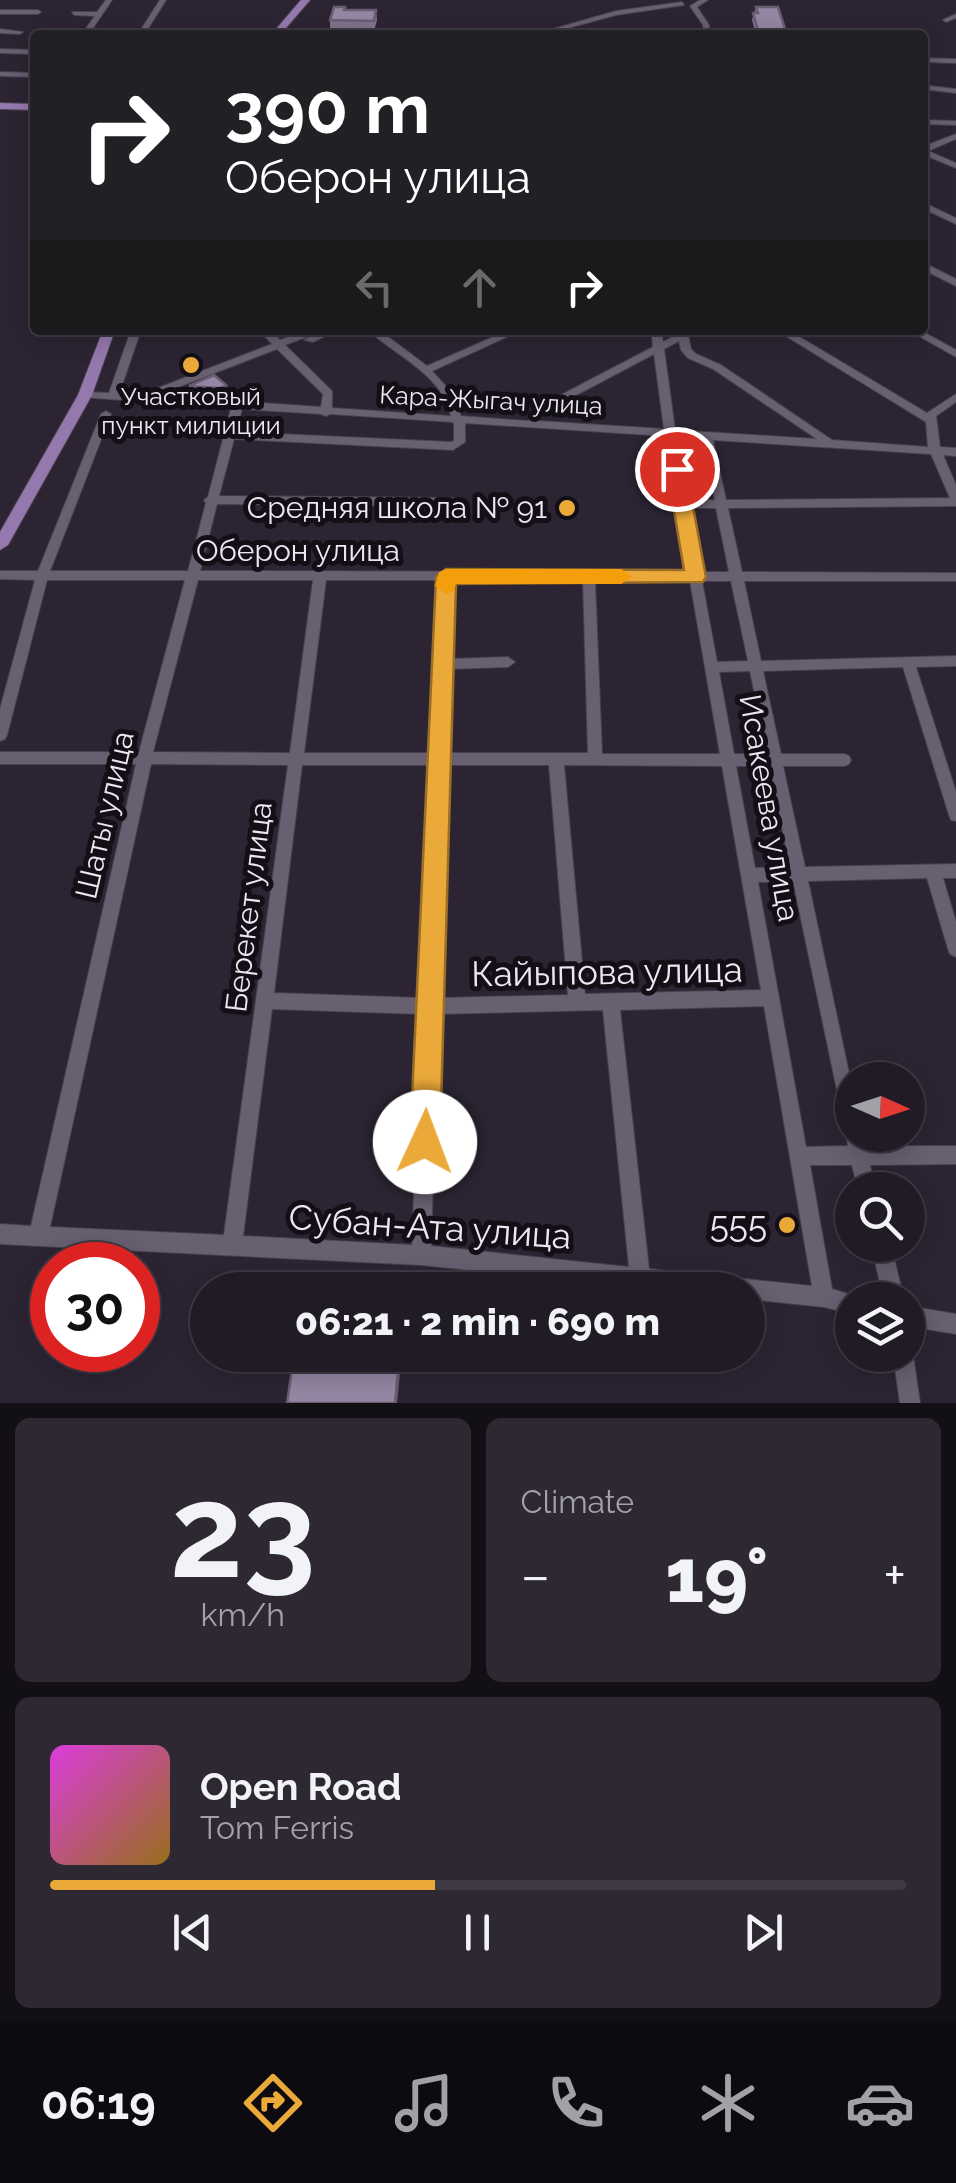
<!DOCTYPE html>
<html lang="en">
<head>
<meta charset="utf-8">
<style>
	body { margin:0; font-family:Raleway,sans-serif; background:#2d2832; color:#f1f3f6; height:100vh; display:flex; flex-direction:column; font-size:38px; white-space:nowrap }
	* { box-sizing:border-box; margin:0 }
	p { font-size:32px; color:#a2a1a7 }
	.icon { flex:none; width:55px; height:55px; fill:none; stroke:currentColor; stroke-width:2; stroke-linecap:round; stroke-linejoin:round }
	.map { position:relative; height:1403px; overflow:hidden }
	.side { display:flex; flex-direction:column; gap:15px; padding:15px; background:#120f15; flex:1 }
	.side>* { flex:none }
	.hud { position:absolute; left:30px; top:30px; width:898px; height:305px; border-radius:10px; box-shadow:0 5px 25px #0003,0 0 0 2px #3e3943; background:#202124; color:#fff; overflow:hidden }
	.needle { width:65px; rotate:93deg }
	.controls { position:absolute; left:835px; top:1062px; display:grid; gap:20px }
	.controls a { display:grid; place-items:center; width:90px; height:90px; border-radius:50%; background:#211b26; box-shadow:0 5px 25px #0003,0 0 0 2px #3e3943; font-size:50px }
	.speed { position:absolute; left:30px; top:1242px; display:flex; gap:20px; font-size:50px; font-weight:700; text-align:center }
	.speed>* { display:grid; place-content:center; width:130px; height:130px; border-radius:50%; background:#211b26; box-shadow:0 5px 25px #0003,0 0 0 2px #3e3943; line-height:1 }
	.speed .limit { border:15px solid #d22; background:#fff; color:#111 }
	.pin { position:absolute; display:grid; place-items:center; width:85px; height:85px; color:#fff; margin:-42px; border:5px solid #fff; border-radius:50%; box-shadow:0 2px 10px #0007 }
	.me { position:absolute; width:110px; margin:-55px; rotate:2deg; stroke-linejoin:round; filter:drop-shadow(0 0 8px #0008) }
	.turn { display:flex; align-items:center; gap:35px; height:210px; padding:0 30px; font-size:45px }
	.turn .icon { width:130px; height:130px; stroke-width:2.5 }
	.turn b { display:block; font-size:70px; line-height:85px }
	.lanes { display:flex; align-items:center; height:95px; padding:0 30px; background:#0003; justify-content:center; gap:50px; direction:ltr }
	.lanes .off { opacity:.35 }
	.big { font-size:75px; font-weight:800; line-height:1.1 }
	.side .widget { flex:1; display:flex; flex-direction:column; justify-content:center; gap:15px; min-width:0; padding:0 35px; border-radius:15px; background:#2d2832 }
	.side .dial { align-items:center; gap:0 }
	.dial b { font-size:130px; line-height:1 }
	.song { display:flex; align-items:center; gap:30px }
	.cover { width:120px; height:120px; border-radius:15px; background:linear-gradient(135deg,hsl(300 70% 55%),hsl(40 70% 35%)) }
	.played { height:10px; border-radius:5px; background:linear-gradient(90deg,#eba93a 45%,#3e3943 45%) }
	.keys { display:flex; justify-content:space-around; direction:ltr }
	.heat { display:flex; justify-content:space-between; align-items:center; font-size:55px; direction:ltr }
	.side .tiles { flex:1; display:grid; gap:15px; grid-template-columns:1fr 1fr }
	.widget:last-child { grid-column:span 2 }
	.trip { position:absolute; left:190px; top:1272px; width:575px; height:100px; border-radius:50px; background:#211b26; box-shadow:0 5px 25px #0003,0 0 0 2px #3e3943; font-weight:800; line-height:100px; text-align:center }
	.menu { display:flex; height:160px; justify-content:space-around; align-items:center; background:#0d0b0f; color:#a2a1a7 }
	.menu .icon { width:70px; height:70px }
	.menu .selected { color:#eba93a }
	.menu b { font-size:45px; color:#f1f3f6 }
	.map>svg:first-child { display:block }
	.lines { fill:none; stroke-linecap:round; stroke-linejoin:round }
	.minor-casing { stroke:#48414e; stroke-width:2 }
	.major-casing { stroke:#48414e; stroke-width:2 }
	.minor { fill:#685f71; fill-rule:evenodd }
	.major { fill:#9579ae; fill-rule:evenodd }
	.wall { fill:#80738c }
	.shaded-wall { fill:#685e72 }
	.building { fill:#9586a3; stroke:#685e72; stroke-width:2.5 }
	.route { fill:#eba93a; stroke:#996e26; stroke-width:2.5 }
	.slow { fill:#f59e0b }
	.poi-dot { fill:#eba93a; stroke:#120f16; stroke-width:4 }
	.labels { text-anchor:middle; stroke-width:10; stroke-linejoin:round; paint-order:stroke }
	.far-poi-label { font-size:25px; fill:#ece7f1; stroke:#120f16 }
	.far-street-label { font-size:25px; fill:#ece7f1; stroke:#120f16 }
	.poi-label { font-size:30px; fill:#ece7f1; stroke:#120f16; text-anchor:end }
	.street-label { font-size:30px; fill:#ece7f1; stroke:#120f16 }
	.near-street-label { font-size:35px; fill:#ece7f1; stroke:#120f16 }
	.near-poi-label { font-size:35px; fill:#ece7f1; stroke:#120f16; text-anchor:end }
</style>
</head>
<body>
<div class="map">
<svg width="956" height="1403" viewBox="0 0 956 1403">
	<rect width="100%" height="100%" fill="#2c2433"/>
	<g class="lines">
		<defs>
			<g id="minor">
				<path d="M106,0H112L91,31H140L160,0H166L144,35L58,34L60,31H84L95,16L74,15L72,12H97Z"/>
				<path d="M700,0H708L697,7L709,25L710,35H704L703,25L690,6Z"/>
				<path d="M682,2L684,5L616,15L543,35H532L616,11Z"/>
				<path d="M0,10H38L41,12L38,14H0Z"/>
				<path d="M956,14V18L946,22L943,20Z"/>
				<path d="M0,29L23,32L20,34L0,33Z"/>
				<path d="M0,49L35,50V54L0,53Z"/>
				<path d="M922,58L956,59V63L922,62Z"/>
				<path d="M0,72L35,73V77L0,76Z"/>
				<path d="M922,85L956,89V93L922,89Z"/>
				<path d="M922,120L956,121V125L922,124Z"/>
				<path d="M956,134V139L928,151L956,163V168L922,154V147Z"/>
				<path d="M922,202L956,218V224L922,208Z"/>
				<path d="M922,262L956,279V286L922,269Z"/>
				<path d="M131,330H141L119,394L144,396L145,393L272,344L259,330H270L280,340L307,330H321L320,332L338,330L313,342L304,340L317,333L285,345L332,391V408L451,416C442,374 396,356 368,330H379L427,366L509,330H522L432,371L453,394L461,416L528,421L538,407L653,347L651,330H661L663,342L678,334L677,330H687L691,349L696,354L721,365L832,440L928,447L926,422L776,330H788L927,413L956,394V402L936,416L940,447L956,448V456L943,455L956,485V506L728,508L742,572L956,573V581H744L761,661L956,656V666L916,667L956,792V821L951,820L949,815L903,667L763,671L781,754H844L849,756L851,760L849,764L844,766H783L805,867L956,864V878H943L956,922V957L950,954L948,949L927,878L808,881L852,1087V1135H863L866,1146H956V1164L870,1165L876,1190H858L852,1165H810L832,1289L859,1297L860,1300H852V1314L824,1307L748,1299V1290H662L421,1265L0,1244V1224L31,1226L136,764H0V752H139L185,580H47L7,735L5,739L0,741V709L35,580L0,579V571H38L101,414L106,411L111,414L50,571H188L206,503L204,500L208,497L231,408L81,397L80,395L85,392L109,393ZM679,341L681,350L688,358L713,369L817,439L675,430L664,349ZM277,349L323,394L321,407L155,396ZM654,354L664,429L538,421L546,411ZM242,409L321,414L326,416L330,414L453,422L454,424V441L451,442L236,432ZM465,423L665,436L688,572L200,571L217,504L455,506L461,502L455,498L219,496L234,439L453,450L465,442ZM676,437L702,439L715,500H688ZM713,440L931,454L950,498L726,500ZM689,508H716L729,572H701ZM198,580H313L290,753L153,752ZM326,580H440L432,753H304ZM452,580L583,581L588,753H447L449,669L508,667L515,662L508,657L450,659ZM595,581H690L720,754H602ZM702,581H731L748,661L717,662ZM750,671L767,754H734L719,672ZM151,764L288,765L224,1235L50,1227ZM302,765H432L422,998L274,993ZM446,765H549L568,995L439,998ZM564,765L722,766L761,990L585,994ZM736,766H769L790,867L755,868ZM793,881L846,1133L848,1146L806,1147L758,882ZM764,1006L812,1286L649,1269L620,1010ZM272,1009L421,1014L412,1245L243,1236ZM603,1010L629,1267L431,1246L438,1014Z"/>
				<path d="M908,330H920L956,350V357Z"/>
				<path d="M871,1245H891L904,1300H884Z"/>
				<path d="M908,1306L956,1314V1334L908,1326Z"/>
				<path d="M908,1347L913,1355L920,1403H900L893,1355H908Z"/>
			</g>
			<g id="major">
				<path d="M301,0H310L280,35H271Z"/>
				<path d="M0,103L35,104V110L0,109Z"/>
				<path d="M103,330H115L92,395L8,545L0,550V532L78,395Z"/>
			</g>
		</defs>
		<use href="#minor" class="minor-casing"/>
		<use href="#major" class="major-casing"/>
		<use href="#minor" class="minor"/>
		<use href="#major" class="major"/>
	</g>
	<g class="wall">
		<path d="M756,7L787,35H756L752,20Z"/>
		<path d="M345,10H376L377,20L374,31L330,30V20Z"/>
		<path d="M214,375L228,394L222,397L191,395L189,386Z"/>
	</g>
	<g class="shaded-wall">
		<path d="M226,385L228,394L222,397L220,388Z"/>
		<path d="M399,1361L401,1364L397,1403H395Z"/>
	</g>
	<g class="building">
		<path d="M334,7H345L344,10H376L374,21L330,20Z"/>
		<path d="M756,7H778L787,35H759L753,13H758Z"/>
		<path d="M805,30L870,31L872,35H805Z"/>
		<path d="M214,375L226,385L220,388L189,386Z"/>
		<path d="M294,1355H319L399,1361L395,1403H287Z"/>
	</g>
	<path class="route" d="M677,463L686,469L706,577L703,582L456,584L440,1142L436,1153L425,1157L415,1153L410,1142L436,577L446,569L684,570L667,469Z"/>
	<path class="slow" d="M446,569H621L632,577L621,584H456L453,592L446,594L435,586L439,572Z"/>
	<g class="poi-dot">
		<circle cx="191" cy="365" r="10"/>
		<circle cx="567" cy="508" r="10"/>
		<circle cx="787" cy="1225" r="10"/>
	</g>
	<g class="labels">
		<g class="far-poi-label">
			<text x="191" y="405">Участковый<tspan x="191" dy="29">пункт милиции</tspan></text>
		</g>
		<g class="far-street-label">
			<text transform="translate(491 400) rotate(3)" y="9">Кара-Жыгач улица</text>
		</g>
		<g class="poi-label">
			<text x="547" y="518">Средняя школа № 91</text>
		</g>
		<g class="street-label">
			<text x="298" y="561">Оберон улица</text>
			<text transform="translate(769 808) rotate(80)" y="10">Исакеева улица</text>
			<text transform="translate(105 815) rotate(-77)" y="10">Шаты улица</text>
			<text transform="translate(249 907) rotate(-83)" y="10">Берекет улица</text>
		</g>
		<g class="near-street-label">
			<text transform="translate(607 972) rotate(-1)" y="12">Кайыпова улица</text>
			<text transform="translate(430 1227) rotate(4)" y="12">Субан-Ата улица</text>
		</g>
		<g class="near-poi-label">
			<text x="767" y="1237">555</text>
		</g>
	</g>
</svg>
<div class="controls">
<a><svg class="needle" viewBox="-14 -14 28 28"><path d="M0-13l5 13h-10z" fill="#e53935"/><path d="M0 13l5-13h-10z" fill="#a2a1a7"/></svg></a>
<a><svg class="icon" aria-label="search" viewBox="0 0 24 24"><circle cx="10" cy="10" r="6"/><path d="M15 15l6 6"/></svg></a>
<a><svg class="icon" aria-label="layers" viewBox="0 0 24 24"><path d="M12 4l9 5-9 5-9-5zM3 14l9 5 9-5"/></svg></a>
</div>
<div class="speed"><div class="limit">30</div></div>
<div class="pin" style="left:677px;top:469px;background:#d93025"><svg class="icon" aria-label="arrive" viewBox="0 0 24 24"><path d="M6 21V4h12l-3 4 3 4H6"/></svg></div>
<svg class="me" style="left:425px;top:1142px" viewBox="-20 -20 40 40"><circle r="19" fill="#fff"/><path d="M0-13L10 11 0 6-10 11z" fill="#eba93a"/></svg>
<div class="trip">06:21 · 2 min · 690 m</div>
<div class="hud">
<div class="turn"><svg class="icon" aria-label="right" viewBox="0 0 24 24"><path d="M7 20v-9h11M14 6l5 5-5 5"/></svg><div><b>390 m</b>Оберон улица</div></div>
<div class="lanes"><svg class="icon off" aria-label="left" viewBox="0 0 24 24"><path d="M17 20v-9H6M10 6l-5 5 5 5"/></svg><svg class="icon off" aria-label="ahead" viewBox="0 0 24 24"><path d="M12 20V5M6 11l6-6 6 6"/></svg><svg class="icon" aria-label="right" viewBox="0 0 24 24"><path d="M7 20v-9h11M14 6l5 5-5 5"/></svg></div>
</div>
</div>
<section class="side">
<div class="tiles">
<div class="widget dial"><b>23</b><p>km/h</p></div>
<div class="widget"><p>Climate</p>
<div class="heat"><a>−</a><b class="big">19°</b><a>+</a></div>
</div>
<div class="widget">
<div class="song"><i class="cover"></i><div><b>Open Road</b><p>Tom Ferris</p></div></div>
<div class="played"></div>
<div class="keys"><svg class="icon" aria-label="previous" viewBox="0 0 24 24"><path d="M18 5L8 12l10 7zM5 5v14"/></svg><svg class="icon" aria-label="pause" viewBox="0 0 24 24"><path d="M8 5v14M16 5v14"/></svg><svg class="icon" aria-label="next" viewBox="0 0 24 24"><path d="M6 5l10 7-10 7zM19 5v14"/></svg></div>
</div>
</div>
</section>
<nav class="menu">
<b>06:19</b>
<svg class="icon selected" aria-label="directions" viewBox="0 0 24 24"><path d="M12 3l9 9-9 9-9-9zM9 14v-3h6M13 9l2 2-2 2"/></svg>
<svg class="icon" aria-label="music" viewBox="0 0 24 24"><path d="M9 18V5l10-2v13"/><circle cx="6" cy="18" r="3"/><circle cx="16" cy="16" r="3"/></svg>
<svg class="icon" aria-label="phone" viewBox="0 0 24 24"><path d="M5 4h4l2 5-3 2q2 4 5 5l2-3 5 2v4C11 20 4 13 5 4z"/></svg>
<svg class="icon" aria-label="climate" viewBox="0 0 24 24"><path d="M12 3v18M4 7l16 10M4 17L20 7"/></svg>
<svg class="icon" aria-label="car" viewBox="0 0 24 24"><path d="M5 17H2v-5l4-1 3-4h7l3 4 3 1v5h-3M9 17h6M6 11h13"/><circle cx="7" cy="17" r="2"/><circle cx="17" cy="17" r="2"/></svg>
</nav>
</body>
</html>
